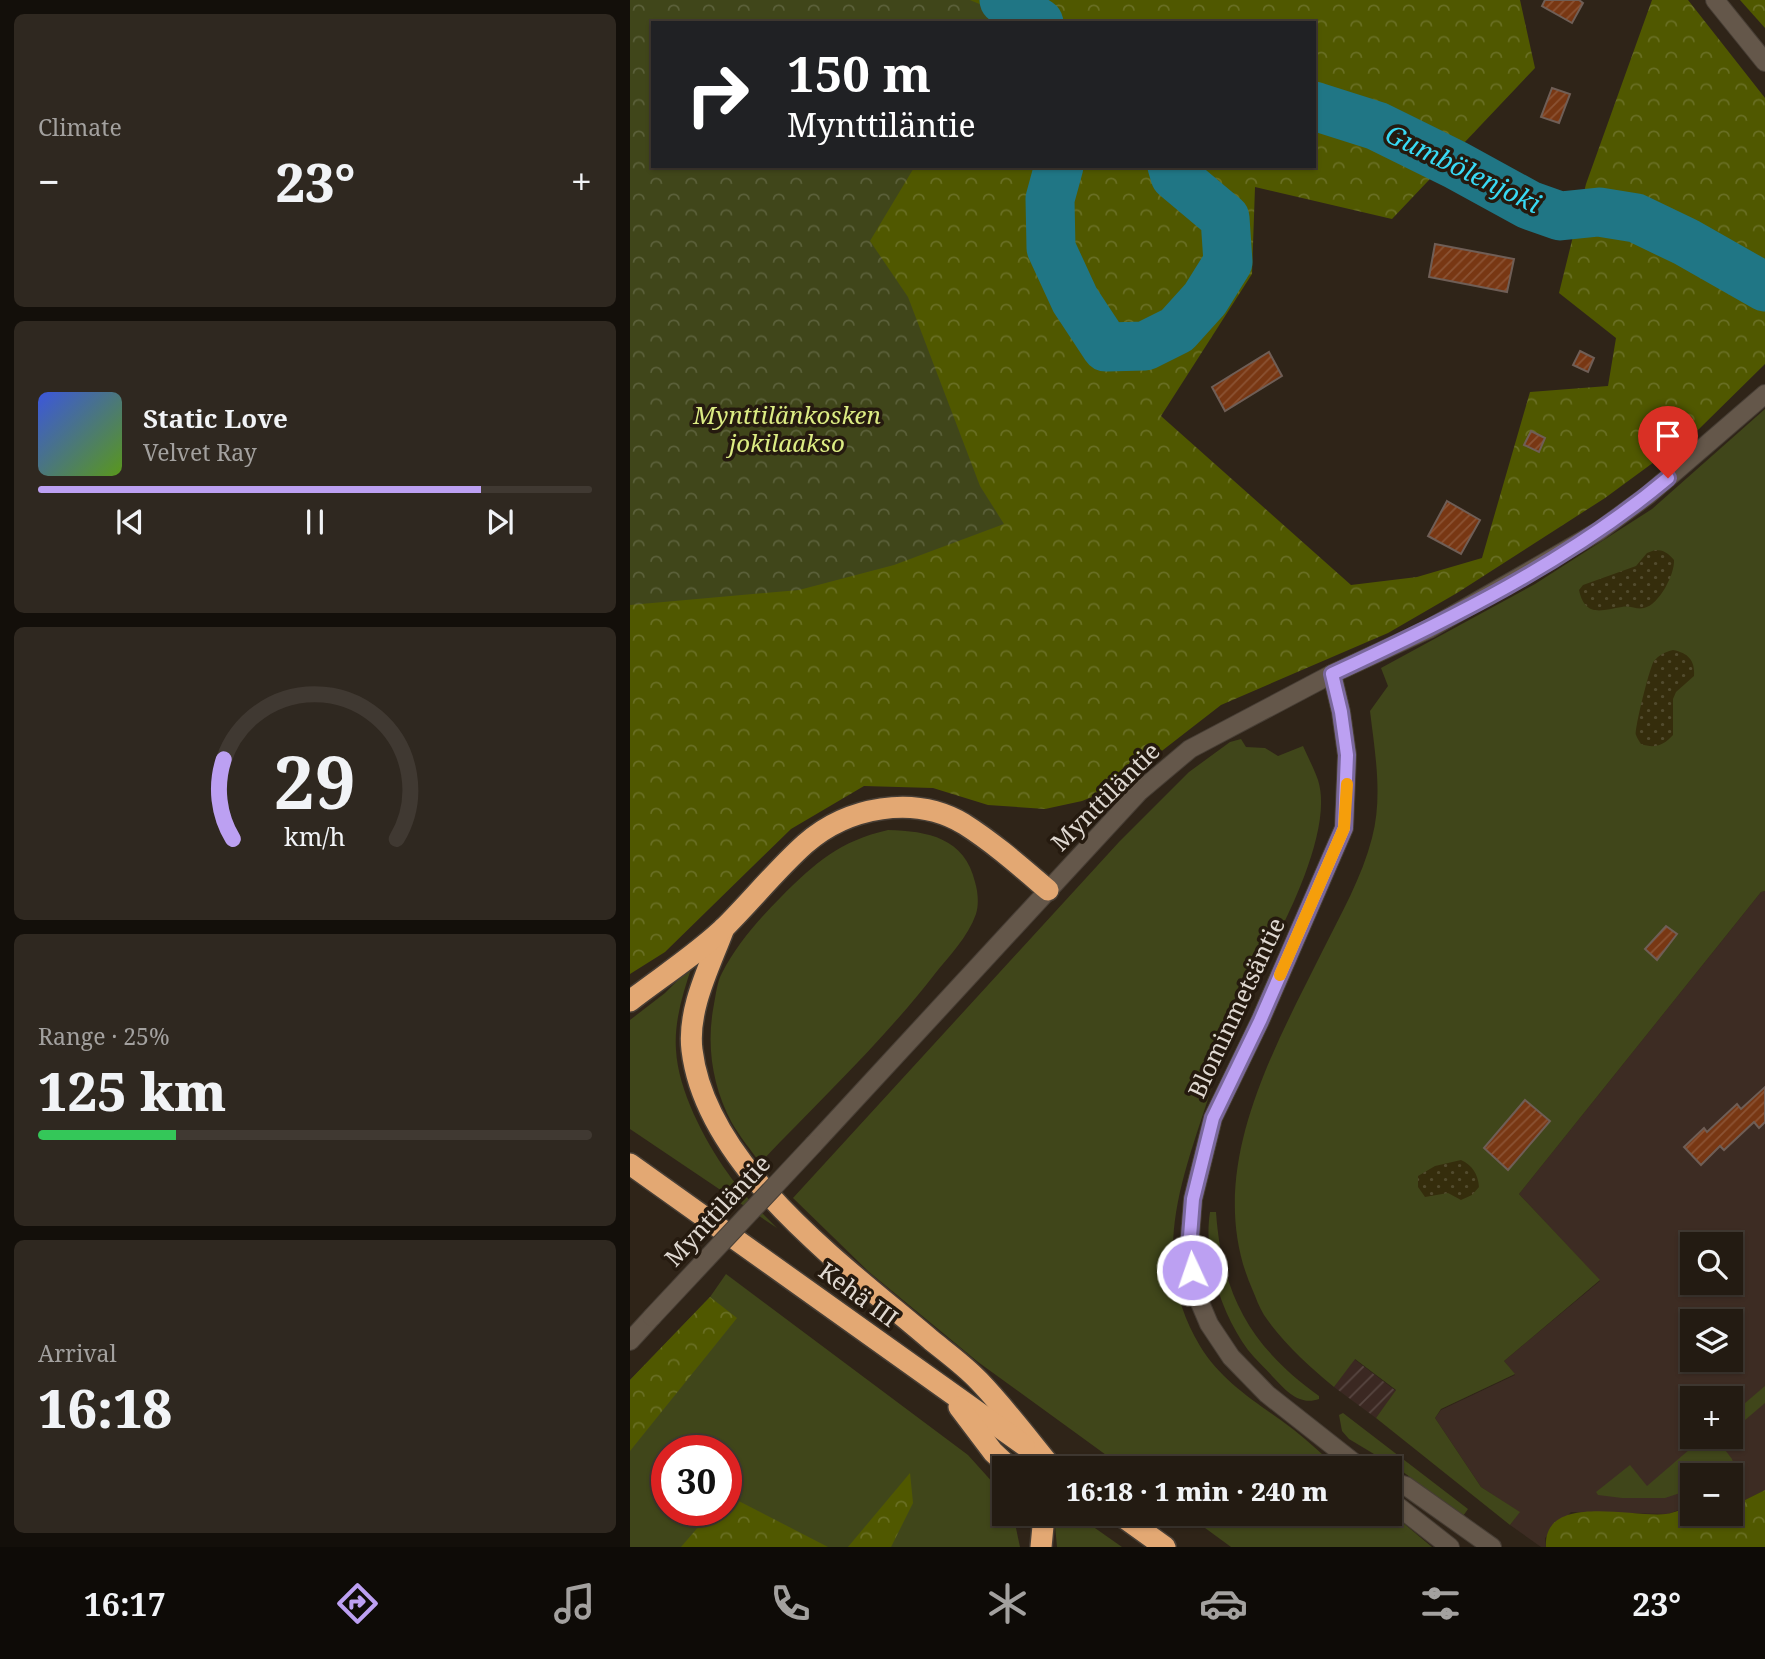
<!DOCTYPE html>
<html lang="en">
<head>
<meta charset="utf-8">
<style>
	body { margin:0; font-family:"Noto Serif",serif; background:#2f2820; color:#f1f3f6; height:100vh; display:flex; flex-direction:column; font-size:26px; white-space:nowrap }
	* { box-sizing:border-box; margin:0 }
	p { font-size:23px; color:#a3a19f }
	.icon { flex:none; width:38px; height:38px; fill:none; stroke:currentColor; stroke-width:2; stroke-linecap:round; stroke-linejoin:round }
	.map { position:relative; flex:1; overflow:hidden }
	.details { display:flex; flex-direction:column; gap:14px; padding:14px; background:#130f0a; width:630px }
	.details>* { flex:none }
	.banner { position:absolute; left:21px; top:21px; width:665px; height:147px; border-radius:0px; box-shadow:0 2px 5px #0004,0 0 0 2px #403932; background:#202124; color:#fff; overflow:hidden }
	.tools { position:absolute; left:1050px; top:1232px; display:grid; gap:14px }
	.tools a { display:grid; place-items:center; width:63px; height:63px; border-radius:0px; background:#231b12; box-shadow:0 2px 5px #0004,0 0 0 2px #403932; font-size:35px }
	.speed { position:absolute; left:21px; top:1435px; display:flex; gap:14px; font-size:35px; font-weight:700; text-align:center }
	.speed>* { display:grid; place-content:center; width:91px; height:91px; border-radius:50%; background:#231b12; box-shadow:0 2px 5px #0004,0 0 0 2px #403932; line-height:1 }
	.speed .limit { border:10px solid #d22; background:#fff; color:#111 }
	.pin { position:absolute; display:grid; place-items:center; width:60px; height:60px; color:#fff; margin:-72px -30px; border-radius:50% 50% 50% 0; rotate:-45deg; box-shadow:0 0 7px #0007 }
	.pin .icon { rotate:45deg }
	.me { position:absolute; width:77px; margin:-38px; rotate:357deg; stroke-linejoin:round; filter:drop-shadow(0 0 5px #0008) }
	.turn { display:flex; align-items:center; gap:24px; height:147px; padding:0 21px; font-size:32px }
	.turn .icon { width:91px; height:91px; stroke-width:2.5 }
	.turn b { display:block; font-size:49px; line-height:60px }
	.big { font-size:52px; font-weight:800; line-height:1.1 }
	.details .card { flex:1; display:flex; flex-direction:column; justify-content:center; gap:10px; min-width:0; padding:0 24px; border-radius:10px; background:#2f2820 }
	.details .dial { align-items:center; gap:0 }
	.dial svg { height:182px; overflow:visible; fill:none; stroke:#403932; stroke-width:7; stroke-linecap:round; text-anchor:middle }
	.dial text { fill:#f1f3f6; stroke:none }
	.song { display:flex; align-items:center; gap:21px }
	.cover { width:84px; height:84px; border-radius:10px; background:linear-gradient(135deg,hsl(230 70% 55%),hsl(90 70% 35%)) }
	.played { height:7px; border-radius:4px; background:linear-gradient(90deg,#bca0f2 80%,#403932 80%) }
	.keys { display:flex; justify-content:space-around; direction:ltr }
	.heat { display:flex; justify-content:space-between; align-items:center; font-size:38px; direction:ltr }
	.charge { height:10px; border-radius:5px; background:linear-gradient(90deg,#34c759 25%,#403932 0) }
	.trip { position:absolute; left:362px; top:1456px; width:410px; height:70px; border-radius:0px; background:#231b12; box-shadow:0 2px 5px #0004,0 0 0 2px #403932; font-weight:800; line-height:70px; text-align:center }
	.dock { display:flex; height:112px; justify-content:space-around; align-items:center; background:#0e0b07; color:#a3a19f }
	.dock .icon { width:49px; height:49px }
	.dock .current { color:#bca0f2 }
	.dock b { font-size:32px; color:#f1f3f6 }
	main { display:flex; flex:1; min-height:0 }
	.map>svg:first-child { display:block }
	.commercial { fill:#3d2c23; fill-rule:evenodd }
	.industrial { fill:url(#industrial-furrows) }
	.green { fill:#40461a; fill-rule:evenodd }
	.forest { fill:url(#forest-crowns); fill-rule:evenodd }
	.sand { fill:url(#sand-dots) }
	.park { fill:url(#park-crowns) }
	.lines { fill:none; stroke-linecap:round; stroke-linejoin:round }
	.river { stroke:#207685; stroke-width:49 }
	.building { fill:url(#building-hatch); stroke:#6f5e56; stroke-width:2 }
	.minor-casing { stroke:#473e35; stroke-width:20 }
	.highway-casing { stroke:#473e35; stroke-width:24 }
	.minor { stroke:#64574a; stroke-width:18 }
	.highway { stroke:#e3a873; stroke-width:21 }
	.minor-bridge-casing { stroke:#473e35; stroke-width:20; stroke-linecap:butt }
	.minor-bridge { stroke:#64574a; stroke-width:18 }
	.route-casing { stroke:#7a689d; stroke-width:18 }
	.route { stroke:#bca0f2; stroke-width:12 }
	.slow { stroke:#f59e0b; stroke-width:12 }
	.labels { text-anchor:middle; stroke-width:7; stroke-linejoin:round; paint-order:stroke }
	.park-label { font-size:24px; font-style:italic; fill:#dcec83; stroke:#251a0f }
	.street-label { font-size:24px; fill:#dfd8d1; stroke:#251a0f }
	.water-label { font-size:26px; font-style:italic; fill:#39daf5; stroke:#251a0f }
</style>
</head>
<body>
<main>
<section class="details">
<div class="card"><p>Climate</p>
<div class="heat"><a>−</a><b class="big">23°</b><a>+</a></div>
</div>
<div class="card">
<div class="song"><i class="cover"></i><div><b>Static Love</b><p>Velvet Ray</p></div></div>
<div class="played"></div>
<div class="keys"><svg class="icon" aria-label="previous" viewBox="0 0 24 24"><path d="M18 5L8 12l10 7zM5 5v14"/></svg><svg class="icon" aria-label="pause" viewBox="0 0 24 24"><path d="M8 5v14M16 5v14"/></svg><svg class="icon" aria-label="next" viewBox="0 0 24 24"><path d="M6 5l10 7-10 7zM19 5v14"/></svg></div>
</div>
<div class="card dial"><svg viewBox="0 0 100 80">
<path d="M14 69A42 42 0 1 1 86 69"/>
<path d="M14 69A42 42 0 0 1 10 34" stroke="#bca0f2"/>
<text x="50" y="56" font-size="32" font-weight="700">29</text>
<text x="50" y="72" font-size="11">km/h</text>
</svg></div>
<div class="card"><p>Range · 25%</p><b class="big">125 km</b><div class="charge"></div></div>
<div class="card"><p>Arrival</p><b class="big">16:18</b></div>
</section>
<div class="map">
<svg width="1135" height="1547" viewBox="0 0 1135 1547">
	<defs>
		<pattern id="industrial-furrows" width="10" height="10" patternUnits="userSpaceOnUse" patternTransform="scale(1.75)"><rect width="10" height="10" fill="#3b2822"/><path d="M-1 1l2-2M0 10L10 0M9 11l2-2" fill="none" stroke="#574641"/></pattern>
		<pattern id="forest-crowns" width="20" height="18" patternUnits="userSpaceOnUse" patternTransform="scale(1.75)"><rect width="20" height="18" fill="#505800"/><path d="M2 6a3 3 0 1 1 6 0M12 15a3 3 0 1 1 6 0" fill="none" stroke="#696f24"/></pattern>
		<pattern id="sand-dots" width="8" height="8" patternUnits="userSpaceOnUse" patternTransform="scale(1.75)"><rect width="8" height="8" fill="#352d0c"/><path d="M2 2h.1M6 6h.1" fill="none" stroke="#524b2e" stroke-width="1.8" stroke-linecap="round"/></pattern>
		<pattern id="park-crowns" width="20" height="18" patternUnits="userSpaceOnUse" patternTransform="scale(1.75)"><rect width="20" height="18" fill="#40461a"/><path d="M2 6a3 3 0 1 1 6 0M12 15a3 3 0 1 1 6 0" fill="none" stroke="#5b603a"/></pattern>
		<pattern id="building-hatch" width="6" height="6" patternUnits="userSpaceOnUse" patternTransform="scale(1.75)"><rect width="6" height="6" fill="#783713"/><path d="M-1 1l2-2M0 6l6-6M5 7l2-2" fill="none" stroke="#8b5334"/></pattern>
	</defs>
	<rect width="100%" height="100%" fill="#2f2418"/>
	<path class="commercial" d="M1135,891V1490L1101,1507V1475H1062V1505L1038,1514L941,1512L915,1538L916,1547H911L880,1525L889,1512L851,1487L805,1418L811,1410L885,1375L874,1361L970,1281L889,1194L1131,892ZM1062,1244H1101V1283H1062ZM1062,1321H1101V1360H1062ZM1062,1398H1101V1437H1062Z"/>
	<path class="industrial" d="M724,1359L766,1391L746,1418L704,1387Z"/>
	<g class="green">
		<path d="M1135,409V891L1131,892L889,1194L970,1280L874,1361L885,1374L811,1409L805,1418L851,1487L890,1512L880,1525L746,1418L766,1390L725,1359L704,1387C678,1365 653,1343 634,1315C629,1307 626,1298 623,1291C571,1175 642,1053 693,950C711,914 732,877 742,838C753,797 745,753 740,711L758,686L751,668L905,584L1022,509Z"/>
		<path d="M611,739L616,747L635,748L648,756L673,746C678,757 684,769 688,780C702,824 665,902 645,941C634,961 620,980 611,1001C598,1031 590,1065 579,1096C551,1182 519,1261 570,1346C593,1384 630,1404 664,1430C679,1442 694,1456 708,1468H494L348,1362L239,1272L163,1198L489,842L559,772L600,742Z"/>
		<path d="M258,830C298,831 335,838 345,882C348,892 349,904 346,914C338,937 319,956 304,975C252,1042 189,1101 130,1163C121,1150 110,1137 102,1123C82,1086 76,1045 84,1004C86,994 87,982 92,973C106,945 129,919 151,897C186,862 210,841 258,830Z"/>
		<path d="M62,966C53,993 44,1021 46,1050C48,1090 74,1139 97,1172C111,1193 130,1211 147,1228L0,1129V1020L35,993Z"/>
		<path d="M580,1212H586C592,1296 621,1347 689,1396V1399C670,1406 656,1391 644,1378C636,1369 626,1360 618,1350C591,1313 573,1258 580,1212Z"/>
		<path d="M96,1274L338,1455L374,1495V1514H383L390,1547H0V1380L80,1297ZM37,1451H96V1510H37Z"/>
		<path d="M1135,1386V1403L1101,1432V1415Z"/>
		<path d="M713,1413L838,1509L833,1516L769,1469L719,1439L712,1431L709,1415Z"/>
		<path d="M1074,1437H1095L1089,1442L1102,1459L1103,1462L1089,1475H1062V1489L1035,1498H992L968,1495L966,1492L1000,1465L1017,1486Z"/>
		<path d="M760,1512L802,1547H601L556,1514Z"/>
		<path d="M424,1514H445L492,1547H427Z"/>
	</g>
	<g class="forest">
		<path d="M0,0H890L905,68L762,219L625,187L622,274L531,416L721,585L787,577L852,558L900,392L978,386L986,338L929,293L956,184L1022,0H1058L1135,98V364L1069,429L975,498L827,593L758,633L591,705L484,788L452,801L415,809L358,805L303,788L234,786L161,829L35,952L0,974ZM23,23H684V166H23Z"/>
		<path d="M1110,0H1135V28Z"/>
		<path d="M80,1297L107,1318L0,1451V1380Z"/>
		<path d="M280,1473L283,1503L261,1547H218Z"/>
		<path d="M1135,1490V1547H916C913,1492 1003,1518 1036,1514C1045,1513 1054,1508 1062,1505V1514H1101V1507Z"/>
		<path d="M96,1495H97L198,1547H51L83,1510H96Z"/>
	</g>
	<g class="sand">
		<path d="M1025,550C1034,550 1038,553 1044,560C1045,574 1029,605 1014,608C1007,610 1000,605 992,607C972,610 955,618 949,590L953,585L1006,566L1017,553Z"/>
		<path d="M1043,650C1058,653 1065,660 1064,676L1046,692L1043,699V735C1034,745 1025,749 1011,744C1009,741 1007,738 1006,735C1004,730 1020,666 1024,661C1029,655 1035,652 1043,650Z"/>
		<path d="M831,1160C842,1165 848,1174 849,1187L842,1195L831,1200L818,1193L795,1197L788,1187V1176L805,1166Z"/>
	</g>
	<path class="park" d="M0,0H340L380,17L376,23H23V166H285L240,241L278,297L350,486L374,524L264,565L169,590L0,605Z"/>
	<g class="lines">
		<g class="river">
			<path d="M374,0L409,23"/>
			<path d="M684,106L747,126L826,165L899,205L930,216L969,212L1006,218L1056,242L1135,287"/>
			<path d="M429,166L420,199L421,248L445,300L476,347L515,346L547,330L575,299L598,262L595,218L545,176L542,166"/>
		</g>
	</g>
	<g class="building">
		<path d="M915,0H949L953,3L942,23L912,6Z"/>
		<path d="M922,88L940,94L929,123L911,117Z"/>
		<path d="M805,244L884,259L877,292L799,277Z"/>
		<path d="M950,351L964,358L958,372L943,365Z"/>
		<path d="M639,352L652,376L595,411L582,387Z"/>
		<path d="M901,431L915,438L909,452L894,445Z"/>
		<path d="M817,501L850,520L831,554L798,536Z"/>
		<path d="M1036,926L1047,934L1027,960L1015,949Z"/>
		<path d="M1135,1087V1122L1129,1128L1124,1122L1094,1150L1090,1146L1071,1165L1054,1147L1074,1128L1077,1132L1107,1104L1111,1109Z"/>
		<path d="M895,1100L920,1121L878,1170L854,1148Z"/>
	</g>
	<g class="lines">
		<defs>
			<g id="minor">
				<path d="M1085,0L1135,62"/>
				<path d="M702,674L711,712L717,755L714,828L630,1021L583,1118L563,1199L559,1249L565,1291L579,1324L601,1357L637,1394L731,1468"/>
				<path d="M184,1144L510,791L560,749L702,674L799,629L969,531L1018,495L1135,394"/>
				<path d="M0,1341L22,1317"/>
				<path d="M760,1481L776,1486L862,1547"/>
				<path d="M760,1500L820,1547"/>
			</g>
			<g id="highway">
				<path d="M94,928C80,966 57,1009 62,1050C76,1168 217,1268 301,1340C317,1353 335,1366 349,1381C374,1407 396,1436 418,1463"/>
				<path d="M0,1001C31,977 70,952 97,925C123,899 147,869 175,844C217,807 284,794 334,824C364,843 391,867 418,890"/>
				<path d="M0,1164L394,1445"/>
				<path d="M329,1407L363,1452L380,1468"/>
				<path d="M408,1514L413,1526L411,1547"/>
				<path d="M489,1514L535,1547"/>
			</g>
		</defs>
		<use href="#minor" class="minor-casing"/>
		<use href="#highway" class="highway-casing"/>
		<use href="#minor" class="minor"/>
		<use href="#highway" class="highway"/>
		<defs>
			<path id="minor-bridge" d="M22,1317L184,1144"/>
		</defs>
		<use href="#minor-bridge" class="minor-bridge-casing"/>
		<use href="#minor-bridge" class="minor-bridge"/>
	</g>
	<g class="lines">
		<defs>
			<path id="route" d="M562,1270L559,1249L563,1199L583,1118L630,1021L714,828L717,755L711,712L702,674C819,620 939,561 1038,478"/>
		</defs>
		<use href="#route" class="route-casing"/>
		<use href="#route" class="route"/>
		<path class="slow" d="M650,975L714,828L717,784"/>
	</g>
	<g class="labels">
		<g class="park-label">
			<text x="157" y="424">Mynttilänkosken<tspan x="157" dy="28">jokilaakso</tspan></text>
		</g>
		<g class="street-label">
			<text transform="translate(476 797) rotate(-45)" y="8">Mynttiläntie</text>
			<text transform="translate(607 1008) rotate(-65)" y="8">Blominmetsäntie</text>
			<text transform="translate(88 1211) rotate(-47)" y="8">Mynttiläntie</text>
			<text transform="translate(228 1295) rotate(36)" y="8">Kehä III</text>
		</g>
		<g class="water-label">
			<text transform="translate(833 169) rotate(26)" y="9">Gumbölenjoki</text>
		</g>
	</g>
</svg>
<div class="tools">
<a><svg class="icon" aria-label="search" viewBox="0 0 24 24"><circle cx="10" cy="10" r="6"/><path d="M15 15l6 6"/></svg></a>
<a><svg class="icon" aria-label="layers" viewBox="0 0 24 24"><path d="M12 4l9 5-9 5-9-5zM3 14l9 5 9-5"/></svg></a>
<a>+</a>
<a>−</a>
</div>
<div class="speed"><div class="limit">30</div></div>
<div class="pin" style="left:1038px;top:478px;background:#d93025"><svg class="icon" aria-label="arrive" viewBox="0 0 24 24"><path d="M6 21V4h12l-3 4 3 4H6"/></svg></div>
<svg class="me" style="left:562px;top:1270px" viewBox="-20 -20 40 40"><circle r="17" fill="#bca0f2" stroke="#fff" stroke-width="3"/><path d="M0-11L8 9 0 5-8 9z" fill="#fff"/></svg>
<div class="trip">16:18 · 1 min · 240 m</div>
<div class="banner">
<div class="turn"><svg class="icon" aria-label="right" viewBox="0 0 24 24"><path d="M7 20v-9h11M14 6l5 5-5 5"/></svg><div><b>150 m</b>Mynttiläntie</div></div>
</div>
</div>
</main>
<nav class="dock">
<b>16:17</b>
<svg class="icon current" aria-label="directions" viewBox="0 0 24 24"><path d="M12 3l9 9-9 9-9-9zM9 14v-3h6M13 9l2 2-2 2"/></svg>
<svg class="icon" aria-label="music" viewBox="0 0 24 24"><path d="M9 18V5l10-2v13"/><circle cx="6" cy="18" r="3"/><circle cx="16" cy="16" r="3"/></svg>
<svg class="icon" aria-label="phone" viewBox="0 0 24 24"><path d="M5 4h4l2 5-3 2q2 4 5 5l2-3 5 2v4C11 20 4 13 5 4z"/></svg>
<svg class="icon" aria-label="climate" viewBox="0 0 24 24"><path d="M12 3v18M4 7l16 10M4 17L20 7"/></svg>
<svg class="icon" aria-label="car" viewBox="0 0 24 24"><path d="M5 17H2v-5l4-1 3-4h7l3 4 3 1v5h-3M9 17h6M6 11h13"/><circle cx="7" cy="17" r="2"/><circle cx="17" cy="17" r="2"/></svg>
<svg class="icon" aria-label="filters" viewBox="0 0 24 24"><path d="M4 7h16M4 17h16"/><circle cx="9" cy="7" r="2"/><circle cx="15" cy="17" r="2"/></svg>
<b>23°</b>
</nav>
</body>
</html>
